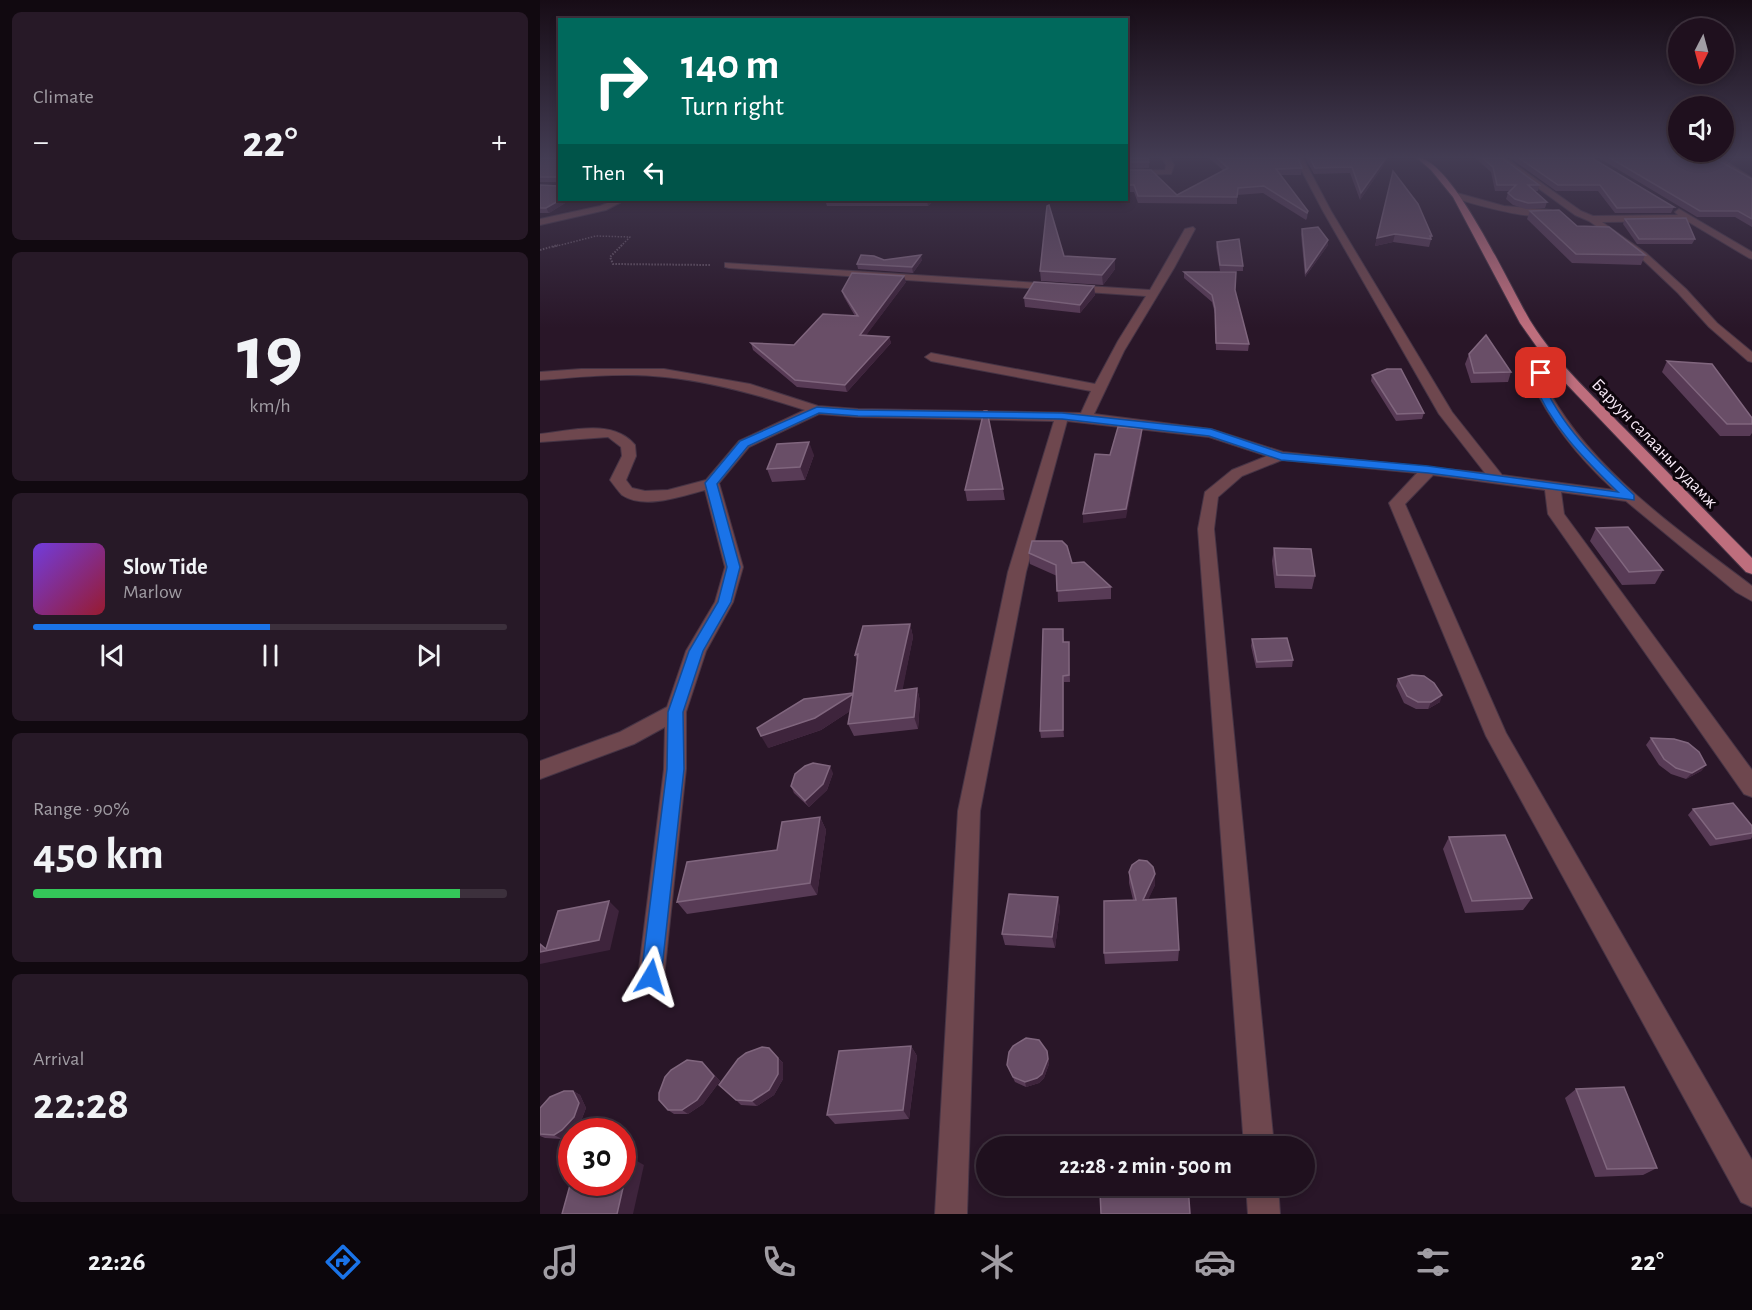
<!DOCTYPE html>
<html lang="en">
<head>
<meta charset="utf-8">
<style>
	body { margin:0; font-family:"Alegreya Sans",sans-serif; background:#271927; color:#f1f3f6; height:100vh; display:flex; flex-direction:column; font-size:22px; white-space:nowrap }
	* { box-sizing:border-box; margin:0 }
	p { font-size:20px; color:#a19da4 }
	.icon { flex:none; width:33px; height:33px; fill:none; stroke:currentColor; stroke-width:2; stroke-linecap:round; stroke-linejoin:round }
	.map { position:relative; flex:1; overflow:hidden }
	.details { display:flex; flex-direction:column; gap:12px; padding:12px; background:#110910; width:540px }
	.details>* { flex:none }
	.hud { position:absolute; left:18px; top:18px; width:570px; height:183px; border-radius:0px; box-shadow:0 3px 9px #0003,0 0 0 2px #3c303c; background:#00695c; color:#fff; overflow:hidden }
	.needle { width:39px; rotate:186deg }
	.fabs { position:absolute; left:1128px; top:18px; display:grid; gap:12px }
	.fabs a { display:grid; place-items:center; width:66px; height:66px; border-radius:50%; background:#1f101e; box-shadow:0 3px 9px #0003,0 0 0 2px #3c303c; font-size:30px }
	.speed { position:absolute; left:18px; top:1118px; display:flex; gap:12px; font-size:30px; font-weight:700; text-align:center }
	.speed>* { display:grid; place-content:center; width:78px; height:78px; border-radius:50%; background:#1f101e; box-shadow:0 3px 9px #0003,0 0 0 2px #3c303c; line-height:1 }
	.speed .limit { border:9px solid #d22; background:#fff; color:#111 }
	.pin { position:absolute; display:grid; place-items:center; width:51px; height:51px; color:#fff; margin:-26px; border-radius:12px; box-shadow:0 3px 9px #0006 }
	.me { position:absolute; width:66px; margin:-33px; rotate:7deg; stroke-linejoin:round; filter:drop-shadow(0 0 4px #0008) }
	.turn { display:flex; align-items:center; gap:21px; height:126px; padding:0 24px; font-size:27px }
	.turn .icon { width:78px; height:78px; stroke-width:2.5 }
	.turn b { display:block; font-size:42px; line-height:51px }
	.then { display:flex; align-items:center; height:57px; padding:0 24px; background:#0003; gap:12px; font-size:22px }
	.big { font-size:45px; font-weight:700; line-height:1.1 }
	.details .tile { flex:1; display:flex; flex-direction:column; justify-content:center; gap:9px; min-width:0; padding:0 21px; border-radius:9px; background:#271927 }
	.details .dial { align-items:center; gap:0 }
	.dial b { font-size:78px; line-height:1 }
	.song { display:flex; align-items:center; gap:18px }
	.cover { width:72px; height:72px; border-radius:9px; background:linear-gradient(135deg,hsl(260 70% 55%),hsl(350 70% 35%)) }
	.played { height:6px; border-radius:3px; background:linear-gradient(90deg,#1a73e8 50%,#3c303c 50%) }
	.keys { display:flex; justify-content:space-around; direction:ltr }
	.heat { display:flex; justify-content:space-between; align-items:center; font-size:33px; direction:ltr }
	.charge { height:9px; border-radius:4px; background:linear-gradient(90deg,#34c759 90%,#3c303c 0) }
	.trip { position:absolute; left:436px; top:1136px; width:339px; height:60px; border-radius:30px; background:#1f101e; box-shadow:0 3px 9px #0003,0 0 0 2px #3c303c; font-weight:700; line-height:60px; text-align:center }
	.tab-bar { display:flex; height:96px; justify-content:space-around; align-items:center; background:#0c060c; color:#a19da4 }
	.tab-bar .icon { width:42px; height:42px }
	.tab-bar .active { color:#1a73e8 }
	.tab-bar b { font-size:27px; color:#f1f3f6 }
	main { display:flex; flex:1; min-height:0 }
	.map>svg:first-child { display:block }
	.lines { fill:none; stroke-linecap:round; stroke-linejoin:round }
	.minor-casing { stroke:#463445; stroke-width:2 }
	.major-casing { stroke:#463445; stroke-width:2 }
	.path-far1 { stroke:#685667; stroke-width:1.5; stroke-dasharray:1.5 1.5; stroke-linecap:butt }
	.path { stroke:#685667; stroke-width:2; stroke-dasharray:1.5 1.5; stroke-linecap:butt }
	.minor { fill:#6e474e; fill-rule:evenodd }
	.major { fill:#be6e7d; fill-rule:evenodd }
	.wall { fill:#583b56 }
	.shaded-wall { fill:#3e243c }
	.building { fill:#694e67; stroke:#80667e; stroke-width:1.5 }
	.route { fill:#1a73e8; stroke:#114b97; stroke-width:1.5 }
	.labels { text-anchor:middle; stroke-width:6; stroke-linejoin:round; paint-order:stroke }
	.far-street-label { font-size:18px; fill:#f8eaf7; stroke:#0d050c }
</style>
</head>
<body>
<main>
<section class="details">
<div class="tile"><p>Climate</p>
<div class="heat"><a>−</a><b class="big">22°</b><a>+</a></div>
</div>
<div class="tile dial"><b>19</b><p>km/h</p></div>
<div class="tile">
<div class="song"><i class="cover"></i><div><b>Slow Tide</b><p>Marlow</p></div></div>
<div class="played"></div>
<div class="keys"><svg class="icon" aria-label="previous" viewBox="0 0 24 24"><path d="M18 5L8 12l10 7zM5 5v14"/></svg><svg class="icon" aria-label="pause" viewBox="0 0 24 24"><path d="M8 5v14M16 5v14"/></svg><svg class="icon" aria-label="next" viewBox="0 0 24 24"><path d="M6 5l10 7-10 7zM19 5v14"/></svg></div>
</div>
<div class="tile"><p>Range · 90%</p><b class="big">450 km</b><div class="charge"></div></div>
<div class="tile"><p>Arrival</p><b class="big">22:28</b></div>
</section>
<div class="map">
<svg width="1212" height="1214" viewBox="0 0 1212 1214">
	<rect width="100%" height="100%" fill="#291628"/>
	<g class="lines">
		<defs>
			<g id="minor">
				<path d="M622,158H630L634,165L631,174L586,175V171L625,170L626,165Z"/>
				<path d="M755,158H763L791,211L912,412L962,475L1074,490C1039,458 1010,423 991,380L997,370L1018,364L1022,365L1024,368L1006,376L1003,380C1045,466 1137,529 1212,586V601L1196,592L1086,501L1021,492L1024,514L1212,770V797L1204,794L1008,514L1005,490L893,475L865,504L966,733L1212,1160V1207L1201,1202L946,736L849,503L877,473L742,460L702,476L678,497L674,529L734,1146H704L658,529L665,492L692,470L727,456L669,437L527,421L486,572L440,811L427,1214H395L418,811L468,572L514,421L318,417L279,414L209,447L179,483L203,567L193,602L166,651L146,712V769L124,977L120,986L111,990L102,986L98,977L124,769L125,727L94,744L0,779V761L80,732L127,707L146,651L175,602L185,567L165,490C142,496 104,510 82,495C78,491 74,485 70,480L82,456L81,447L68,437L0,442V434C30,431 73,418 95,445L96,456L86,480L92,488L105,491L128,490L166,480L199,441L265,410C219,395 173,382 125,377C85,372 41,377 0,380V372L41,369H124L210,384L278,406L318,409L541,413L551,391L391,361L385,357L391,353L555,384L578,341L606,296L189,268L185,267V263L610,290L645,229L653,227L655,229L634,268L584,351L554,414L671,429L743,452L945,473L899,414L783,211Z"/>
				<path d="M957,158H966L1041,211L1053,216L1138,215L1135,212L1139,209L1212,252V259L1209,258L1147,221L1062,222L1106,253L1146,289L1177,323L1212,352V362L1208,361L1169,327L1138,293L1100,257L1049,221L1035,215Z"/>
				<path d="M1172,158H1181L1212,178V184Z"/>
				<path d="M917,193L964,206L1011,210L1015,213C999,224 934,204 914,198L913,196Z"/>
				<path d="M75,200H85L66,210L0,225V219L60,206Z"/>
				<path d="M706,1185H738L740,1214H708Z"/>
			</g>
			<path id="major" d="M877,158C912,157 972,292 991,322C1016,362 1051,394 1084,428C1127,471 1169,515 1212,558V574L1206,572L1014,371L980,323L913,197L891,170Z"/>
		</defs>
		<use href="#minor" class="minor-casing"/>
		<use href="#major" class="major-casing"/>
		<path class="path-far1" d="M13,247L56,236L90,237L80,247"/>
		<g class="path">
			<path d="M82,245L70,257L73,264L170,265"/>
			<path d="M0,250L18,245"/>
		</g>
		<use href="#minor" class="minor"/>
		<use href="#major" class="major"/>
	</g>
	<g class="wall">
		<path d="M0,158H20V200H30L9,213H0V185L18,186L19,182H0Z"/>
		<path d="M586,158L609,162V168L586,169Z"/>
		<path d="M669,158H758L762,168L761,175H741L768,211L767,218L766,220L723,193L697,195V204L598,203L594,192H586V170L637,195L684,171Z"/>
		<path d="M765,158H846L845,163L820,200L810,173L774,174Z"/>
		<path d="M935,158H962L999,185L998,191H994L1007,202L1005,208L986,209L973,205L966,199L968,193L970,191H955L951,172Z"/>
		<path d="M970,158H1052L1134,207L1131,213H1075L1058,191H1016Z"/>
		<path d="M1059,158H1174L1212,179V227L1195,217H1157Z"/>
		<path d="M853,171L892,236L889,247L853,242L835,246Z"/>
		<path d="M285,200H395L388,206H287Z"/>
		<path d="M990,211L1037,226L1105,255L1101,265L1032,263L987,219Z"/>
		<path d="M1085,219L1155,239L1152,244H1097L1083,224Z"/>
		<path d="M762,229L788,245L765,277L761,234Z"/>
		<path d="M677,242L703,266V271H680L676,247Z"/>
		<path d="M575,259V269L563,285L501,281L500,271Z"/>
		<path d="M344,260H382L373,273L318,269L317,264Z"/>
		<path d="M644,272L695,290L709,344L708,351L676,350L675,314L672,302L644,278Z"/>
		<path d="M366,282L326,335L349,337L351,343L307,392L257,387L213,350L211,343L254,345L315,316L304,297L302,291Z"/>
		<path d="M554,286L555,295L540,313L485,307L484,298Z"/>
		<path d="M929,354L971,372L968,382L931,383L925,364Z"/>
		<path d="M1127,361L1212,418V433L1210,436H1180L1122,372Z"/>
		<path d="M832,375L884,413L882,419L856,421L831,381Z"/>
		<path d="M274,455L265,480L232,482L227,469Z"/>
		<path d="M463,489L465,500L427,501L425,490Z"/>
		<path d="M1056,528L1123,570L1115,584L1082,585L1050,541Z"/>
		<path d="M734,548L775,576L772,589L735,588L732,561Z"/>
		<path d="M489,553L571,587V599L518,602L517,576L490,564Z"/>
		<path d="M370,624L373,637L362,690L377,688L380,701L378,729L314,736L308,724L310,711L281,730L228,748L313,693L317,661L315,655Z"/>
		<path d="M524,636V642L529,649L530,682H524V737L501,738L500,731Z"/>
		<path d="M712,639L753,660L752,667L716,668L711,646Z"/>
		<path d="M858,679L900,702L888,709H876L864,703L856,686Z"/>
		<path d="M1111,738L1166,765L1161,771L1146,779L1131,774L1119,765L1106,745Z"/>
		<path d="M293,773L287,790L269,807L254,793L251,786Z"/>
		<path d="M1153,809L1212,826V837L1211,839L1170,846L1148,815Z"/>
		<path d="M280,817L286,830L277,895L147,914L137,902L237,850Z"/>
		<path d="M909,837L992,898L983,910L925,913L903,849Z"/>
		<path d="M589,872L615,885L608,899L639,950L638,961L565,964L564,953L593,900L589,883Z"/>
		<path d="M518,897L520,909L515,948L465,945L462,934Z"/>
		<path d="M371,1046L377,1056L369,1119L295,1124L287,1115Z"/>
		<path d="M229,1048L243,1063V1079L234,1095L217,1106L201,1105L196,1100Z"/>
		<path d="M507,1051L509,1064L504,1078L499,1083L486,1087L475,1082L467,1065Z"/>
		<path d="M162,1062L167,1067L180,1081L163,1104L148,1114H134L128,1110Z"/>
		<path d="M1036,1089L1117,1168L1103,1175L1055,1177L1025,1098Z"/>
		<path d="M33,1091L40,1095L46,1108L41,1121L32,1131L30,1134L22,1139L5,1138L0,1136V1108Z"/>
	</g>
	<g class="shaded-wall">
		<path d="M846,158L845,163L820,200L821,193Z"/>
		<path d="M20,200H30L9,213L6,208Z"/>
		<path d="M389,200H395L388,206L387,201Z"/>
		<path d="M855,234L853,242L835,246L837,238Z"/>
		<path d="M788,240V245L765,277L766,272Z"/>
		<path d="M381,255L382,260L373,273L372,267Z"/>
		<path d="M575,259V269L563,285L562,275Z"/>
		<path d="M364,276L366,282L322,341L320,335Z"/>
		<path d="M554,286L555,295L540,313V305Z"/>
		<path d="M349,337L351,343L307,392L305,385Z"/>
		<path d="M602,429V437L586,518L543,523V514Z"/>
		<path d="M269,442L274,455L265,480L260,467Z"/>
		<path d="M370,624L373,637L360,703L355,691Z"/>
		<path d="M523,676L524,682V737L523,730Z"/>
		<path d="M377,688L380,701L378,729L374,717Z"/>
		<path d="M313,694L318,706L281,730L228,748L221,736Z"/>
		<path d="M902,695L900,702L888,709L891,702Z"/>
		<path d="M1166,765L1161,771L1146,779L1152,773Z"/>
		<path d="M290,766L293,773L287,790L269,807L265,801Z"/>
		<path d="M280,817L286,830L277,895L270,883Z"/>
		<path d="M615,874V885L603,911V900Z"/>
		<path d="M518,897L520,909L515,948L512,937Z"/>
		<path d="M69,901L79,911L70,950L0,964V952L59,940Z"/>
		<path d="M371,1046L377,1056L369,1119L363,1110Z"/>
		<path d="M507,1051L509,1064L504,1078L499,1083L486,1087L485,1082Z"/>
		<path d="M238,1058L243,1063V1079L234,1095L217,1106L212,1101Z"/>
		<path d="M162,1062L167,1067L180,1081L163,1104L148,1114L142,1110Z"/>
		<path d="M33,1091L40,1095L46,1108L41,1121L32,1131L30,1134L22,1139L14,1135Z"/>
		<path d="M90,1157L104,1165L93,1214H77Z"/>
	</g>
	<g class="building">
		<path d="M0,158H20V179L18,177H0Z"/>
		<path d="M586,158H608L609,162H586Z"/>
		<path d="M677,158H758L762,168L736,169L768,211L767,213L724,186L698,188L697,197L598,196L594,185H586V170H611L637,195L688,168Z"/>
		<path d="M770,158H846L821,193L812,167L775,168Z"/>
		<path d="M942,158H962L999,185H988L1007,202L988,203L975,199L968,193L976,185H957L953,167Z"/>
		<path d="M979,158H1052L1134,207L1077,208L1060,185H1018Z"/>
		<path d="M1070,158H1174L1212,179V219L1198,211H1160Z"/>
		<path d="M853,171L878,204L892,236H890L891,239L855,234L837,238Z"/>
		<path d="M20,181V200L6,208H0V185L18,186Z"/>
		<path d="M285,200H389L387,201L285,202Z"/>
		<path d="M509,205L524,256L575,259L562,275L500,271L507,206Z"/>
		<path d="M1019,210L1037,226L1069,227L1105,255L1036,254L990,211Z"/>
		<path d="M1146,218L1155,239H1099L1085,219Z"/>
		<path d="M778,227L788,240L766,272L762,229Z"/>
		<path d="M699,239L703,266L680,265L677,242Z"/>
		<path d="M321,255L334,256L344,260L381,255L372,267L317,264Z"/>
		<path d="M644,272H696L695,290L709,344L676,343L675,308L672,295Z"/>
		<path d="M312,273L364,276L320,335L349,337L305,385L255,380L211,343L254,345L283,314L318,316L302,291Z"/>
		<path d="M494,282L554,286L540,305L484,298Z"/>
		<path d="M946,335L971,372L934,373L929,354Z"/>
		<path d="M1127,361L1172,364L1212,418V424H1187Z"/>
		<path d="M847,369H861L884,413L857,414L832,375Z"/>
		<path d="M444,411H447L463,489L425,490Z"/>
		<path d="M578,427L602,429L586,509L543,514L555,454L570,455Z"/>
		<path d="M269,442L260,467L227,469L237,444Z"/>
		<path d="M1088,527L1123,570L1089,572L1056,528Z"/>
		<path d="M492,541H522L527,546L532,563L544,562L571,587L517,591L516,565L489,553Z"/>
		<path d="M734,548L771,549L775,576L737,575Z"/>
		<path d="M370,624L355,691L377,688L374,717L308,724L313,694L275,718L221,736L217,728L264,699L313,693L318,654L315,655L323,626Z"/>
		<path d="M503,629H523V642H529V675L523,676V730L500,731Z"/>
		<path d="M747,638L753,660L717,662L712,639Z"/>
		<path d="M872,675L884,676L894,683L902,695L891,702H878L867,696L858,679Z"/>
		<path d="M1111,738L1134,739L1148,743L1159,752L1166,765L1152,773L1136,768L1124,759Z"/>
		<path d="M273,763L290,766L283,784L265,801L251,786L255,774L265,766Z"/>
		<path d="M1193,803L1212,826V833L1176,839L1153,809Z"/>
		<path d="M280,817L270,883L137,902L147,862L237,850L242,822Z"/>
		<path d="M965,835L992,898L932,901L909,837Z"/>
		<path d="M599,860L607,861L613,867L615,874L603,900L636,898L639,950L564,953V901L596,900L589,872L592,865Z"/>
		<path d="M469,894L518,897L512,937L462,934Z"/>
		<path d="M69,901L59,940L0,952V944L6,949L18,911Z"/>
		<path d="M486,1038L499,1040L507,1051L508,1059L502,1074L497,1078L485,1082L473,1077L467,1065L469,1052L473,1046Z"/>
		<path d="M371,1046L363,1110L287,1115L299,1051Z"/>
		<path d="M222,1047L229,1048L238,1058V1074L229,1090L212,1101L196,1100L179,1085L198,1059L206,1053Z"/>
		<path d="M147,1060L162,1062L174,1076L157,1100L142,1110H128L119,1100V1093L125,1077L131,1070Z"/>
		<path d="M1084,1087L1117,1168L1067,1169L1036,1089Z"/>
		<path d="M24,1091H33L39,1103L34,1117L22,1130L14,1135L0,1134V1108L10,1097Z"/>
		<path d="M90,1157L77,1214H22L32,1178V1182H82V1159Z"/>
		<path d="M648,1185L650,1214H561L560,1192Z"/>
	</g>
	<linearGradient id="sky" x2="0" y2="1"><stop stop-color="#170c16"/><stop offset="0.48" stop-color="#433c53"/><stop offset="1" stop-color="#433c53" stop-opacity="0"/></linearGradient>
	<rect width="1212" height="328" fill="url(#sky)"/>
	<path class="route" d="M1001,370L1006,373L1002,380C1020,426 1059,462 1094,495V500L888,473L741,460L669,436L522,419L318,416L279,413L208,446L177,484L200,567L191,602L163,651L143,712L144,769L121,977L118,984L111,987L104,984L101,977L127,769L128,712L149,651L178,602L187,567L165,483L200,441L277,407L318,410L522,413L671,429L742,453L888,466L1078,492C1045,460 1009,424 993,380L997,371Z"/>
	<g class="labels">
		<g class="far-street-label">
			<text transform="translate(1115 443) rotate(46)" y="6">Баруун салааны гудамж</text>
		</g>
	</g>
</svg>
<div class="fabs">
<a><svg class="needle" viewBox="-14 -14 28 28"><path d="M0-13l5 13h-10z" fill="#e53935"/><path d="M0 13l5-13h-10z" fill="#a19da4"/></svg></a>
<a><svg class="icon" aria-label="sound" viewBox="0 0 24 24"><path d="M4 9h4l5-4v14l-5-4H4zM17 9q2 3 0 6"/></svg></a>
</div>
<div class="speed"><div class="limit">30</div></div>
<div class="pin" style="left:1001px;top:373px;background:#d93025"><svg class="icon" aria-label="arrive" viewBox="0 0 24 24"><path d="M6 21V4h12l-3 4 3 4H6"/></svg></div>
<svg class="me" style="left:111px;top:977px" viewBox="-20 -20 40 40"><path d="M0-17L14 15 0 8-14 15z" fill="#1a73e8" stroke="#fff" stroke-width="4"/></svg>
<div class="trip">22:28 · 2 min · 500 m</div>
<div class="hud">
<div class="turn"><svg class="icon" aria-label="right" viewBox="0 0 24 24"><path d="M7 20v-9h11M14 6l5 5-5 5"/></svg><div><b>140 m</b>Turn right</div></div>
<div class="then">Then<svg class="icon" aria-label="left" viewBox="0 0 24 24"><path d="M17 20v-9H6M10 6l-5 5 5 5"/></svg></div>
</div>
</div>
</main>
<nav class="tab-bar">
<b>22:26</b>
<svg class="icon active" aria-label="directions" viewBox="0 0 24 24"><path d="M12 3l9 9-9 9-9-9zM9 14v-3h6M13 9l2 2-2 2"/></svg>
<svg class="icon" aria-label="music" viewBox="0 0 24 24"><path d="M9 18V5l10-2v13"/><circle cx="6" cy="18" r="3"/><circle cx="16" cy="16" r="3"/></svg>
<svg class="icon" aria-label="phone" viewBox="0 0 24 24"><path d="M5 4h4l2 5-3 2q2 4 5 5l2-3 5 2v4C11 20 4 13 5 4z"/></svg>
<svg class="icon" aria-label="climate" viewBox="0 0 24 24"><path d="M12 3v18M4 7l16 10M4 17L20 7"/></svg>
<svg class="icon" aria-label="car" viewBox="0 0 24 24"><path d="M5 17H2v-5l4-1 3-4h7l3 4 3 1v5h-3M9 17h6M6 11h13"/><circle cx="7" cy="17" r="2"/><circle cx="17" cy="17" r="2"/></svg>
<svg class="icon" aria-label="filters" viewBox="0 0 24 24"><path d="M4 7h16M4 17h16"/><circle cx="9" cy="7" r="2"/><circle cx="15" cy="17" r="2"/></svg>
<b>22°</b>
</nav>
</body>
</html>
